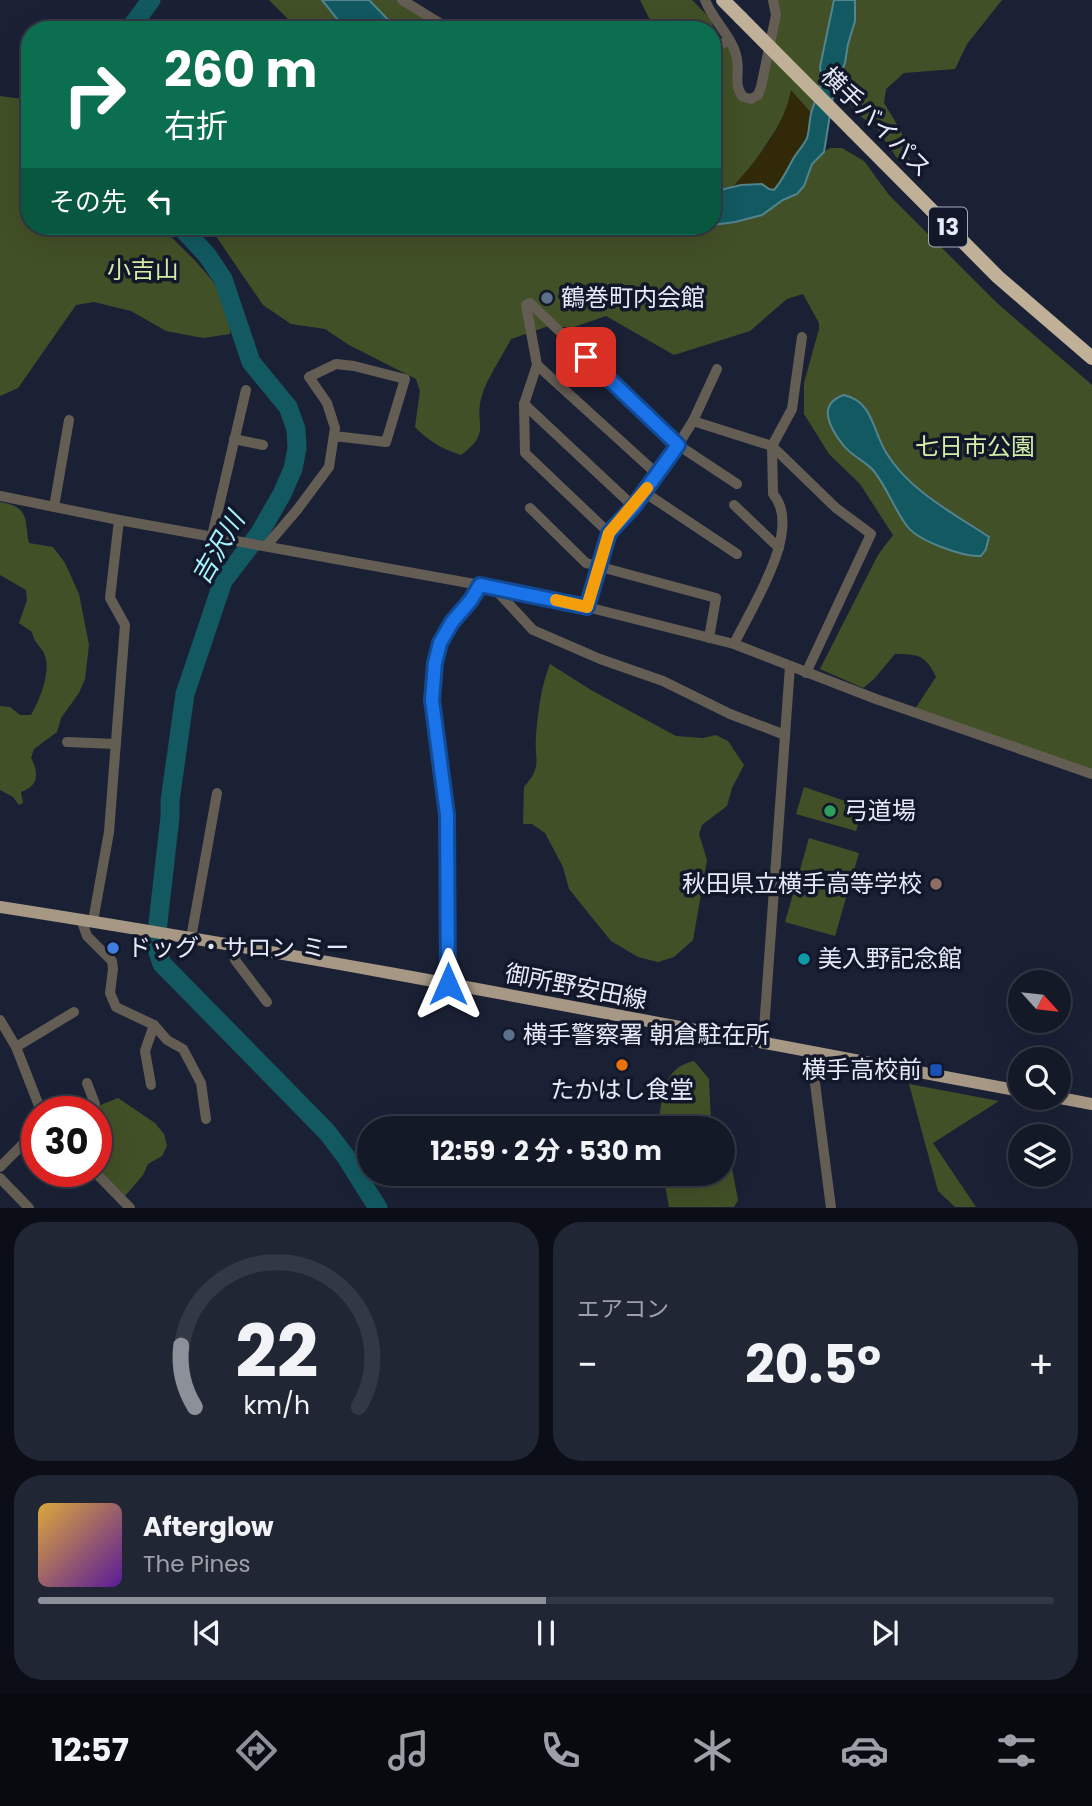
<!DOCTYPE html>
<html lang="ja">
<head>
<meta charset="utf-8">
<style>
	body { margin:0; font-family:Poppins,"Noto Sans JP",sans-serif; background:#212634; color:#f1f3f6; height:100vh; display:flex; flex-direction:column; font-size:26px; white-space:nowrap }
	* { box-sizing:border-box; margin:0 }
	p { font-size:23px; color:#9da0a8 }
	.icon { flex:none; width:38px; height:38px; fill:none; stroke:currentColor; stroke-width:2; stroke-linecap:round; stroke-linejoin:round }
	.map { position:relative; height:1208px; overflow:hidden }
	.side { display:flex; flex-direction:column; gap:14px; padding:14px; background:#0b0e16; flex:1 }
	.side>* { flex:none }
	.top-card { position:absolute; left:21px; top:21px; width:700px; height:214px; border-radius:28px; box-shadow:0 7px 28px #0002,0 0 0 2px #333845; background:#0b6e4f; color:#fff; overflow:hidden }
	.needle { width:46px; rotate:117deg }
	.buttons { position:absolute; left:1008px; top:970px; display:grid; gap:14px }
	.buttons a { display:grid; place-items:center; width:63px; height:63px; border-radius:50%; background:#141928; box-shadow:0 7px 28px #0002,0 0 0 2px #333845; font-size:35px }
	.speed { position:absolute; left:21px; top:1096px; display:flex; gap:14px; font-size:35px; font-weight:700; text-align:center }
	.speed>* { display:grid; place-content:center; width:91px; height:91px; border-radius:50%; background:#141928; box-shadow:0 7px 28px #0002,0 0 0 2px #333845; line-height:1 }
	.speed .limit { border:10px solid #d22; background:#fff; color:#111 }
	.pin { position:absolute; display:grid; place-items:center; width:60px; height:60px; color:#fff; margin:-30px; border-radius:14px; box-shadow:0 4px 10px #0006 }
	.me { position:absolute; width:77px; margin:-38px; rotate:0deg; stroke-linejoin:round; filter:drop-shadow(0 0 5px #0008) }
	.turn { display:flex; align-items:center; gap:24px; height:147px; padding:0 28px; font-size:32px }
	.turn .icon { width:91px; height:91px; stroke-width:2.5 }
	.turn b { display:block; font-size:49px; line-height:60px }
	.then { display:flex; align-items:center; height:66px; padding:0 28px; background:#0003; gap:14px; font-size:26px }
	.big { font-size:52px; font-weight:700; line-height:1.1 }
	.side .card { flex:1; display:flex; flex-direction:column; justify-content:center; gap:10px; min-width:0; padding:0 24px; border-radius:28px; background:#212634 }
	.side .dial { align-items:center; gap:0 }
	.dial svg { height:182px; overflow:visible; fill:none; stroke:#333845; stroke-width:7; stroke-linecap:round; text-anchor:middle }
	.dial text { fill:#f1f3f6; stroke:none }
	.song { display:flex; align-items:center; gap:21px }
	.cover { width:84px; height:84px; border-radius:10px; background:linear-gradient(135deg,hsl(40 70% 55%),hsl(270 70% 35%)) }
	.played { height:7px; border-radius:4px; background:linear-gradient(90deg,#8c9099 50%,#333845 50%) }
	.keys { display:flex; justify-content:space-around; direction:ltr }
	.heat { display:flex; justify-content:space-between; align-items:center; font-size:38px; direction:ltr }
	.side .tiles { flex:1; display:grid; gap:14px; grid-template-columns:1fr 1fr }
	.card:last-child { grid-column:span 2 }
	.trip { position:absolute; left:357px; top:1116px; width:378px; height:70px; border-radius:35px; background:#141928; box-shadow:0 7px 28px #0002,0 0 0 2px #333845; font-weight:700; line-height:70px; text-align:center }
	.tab-bar { display:flex; height:112px; justify-content:space-around; align-items:center; background:#080a10; color:#9da0a8 }
	.tab-bar .icon { width:49px; height:49px }
	.tab-bar .current { color:#8c9099 }
	.tab-bar b { font-size:32px; color:#f1f3f6 }
	.map>svg:first-child { display:block }
	.green { fill:#425027 }
	.sand { fill:#312907 }
	.water { fill:#125961; stroke:#52848e; stroke-width:2 }
	.lines { fill:none; stroke-linecap:round; stroke-linejoin:round }
	.river { stroke:#125961; stroke-width:19 }
	.minor { stroke:#645d54; stroke-width:10 }
	.major { stroke:#a69884; stroke-width:12 }
	.highway { stroke:#c0b098; stroke-width:14 }
	.highway-bridge { stroke:#c0b098; stroke-width:14 }
	.route-casing { stroke:#114b97; stroke-width:18 }
	.route { stroke:#1a73e8; stroke-width:12 }
	.slow { stroke:#f59e0b; stroke-width:12 }
	.service-dot { fill:#5c6f8a; stroke:#12172a; stroke-width:2.5 }
	.leisure-dot { fill:#2e9e5b; stroke:#12172a; stroke-width:2.5 }
	.education-dot { fill:#8d6e63; stroke:#12172a; stroke-width:2.5 }
	.shop-dot { fill:#3f7fe0; stroke:#12172a; stroke-width:2.5 }
	.culture-dot { fill:#0f9aa8; stroke:#12172a; stroke-width:2.5 }
	.food-dot { fill:#e8710a; stroke:#12172a; stroke-width:2.5 }
	.transit-dot { fill:#1a4fb4; stroke:#12172a; stroke-width:2.5 }
	.labels { text-anchor:middle; stroke-width:7; stroke-linejoin:round; paint-order:stroke }
	.shield { fill:#12172a; stroke:#a6abba; stroke-width:2 }
	.shield-label { font-size:23px; font-weight:bold; fill:#e6eaf8 }
	.street-label { font-size:24px; fill:#e6eaf8; stroke:#12172a }
	.park-label { font-size:24px; fill:#d2eda6; stroke:#12172a }
	.poi-label { font-size:24px; fill:#e6eaf8; stroke:#12172a; text-anchor:start }
	.water-label { font-size:26px; font-style:italic; fill:#a6f4fe; stroke:#12172a }
</style>
</head>
<body>
<div class="map">
<svg width="1092" height="1208" viewBox="0 0 1092 1208">
	<rect width="100%" height="100%" fill="#1b2135"/>
	<g class="green">
		<path d="M269,0H322L346,30H299Z"/>
		<path d="M369,0H402L451,30H398Z"/>
		<path d="M640,0H692L712,20L714,39L712,41V30H655Z"/>
		<path d="M773,0H834L820,67C824,84 817,97 811,113L791,91L788,107L775,131L754,163L732,188L712,192V57L729,40L743,97L758,94L776,15Z"/>
		<path d="M855,0H1002L967,44L955,69L904,73L886,89L884,103L901,131L910,161H899L878,130L859,115L838,91L834,90L845,63L848,44L855,21Z"/>
		<path d="M0,96L30,100V226H161C188,257 235,289 230,334L203,338L166,331L131,311L94,302L76,305L18,388L0,396Z"/>
		<path d="M830,148H842L864,161L889,195L997,303L1092,385V771L915,709L936,677C926,655 918,654 895,654L874,679L863,688L820,669L878,555L893,535L860,484L829,454L804,414V383L819,329V323L803,294L787,299L750,331L674,355L606,316L574,327H546L511,339C502,357 488,376 482,395C473,425 493,431 461,455C443,449 429,442 415,427L420,391L416,379L349,345L325,329L291,324L263,305L209,226H712L757,217L790,197L805,184L812,164L819,155Z"/>
		<path d="M0,502C31,507 24,521 29,543L53,547L65,563L79,594L89,645L85,679L79,693L61,718L57,732L34,749L31,758C39,773 39,786 21,792L23,803L19,805L13,797L0,790V706L10,707L20,715H31C40,700 54,666 42,650C37,643 34,641 32,632L19,623L27,600L26,590L0,575Z"/>
		<path d="M550,664L591,690L676,736L703,738L716,735L728,741L744,765L732,788L727,806L702,825L699,834L707,860L693,940L674,957L658,962L638,957L611,941L569,889L563,867L545,833L532,824H523L524,787C543,766 534,760 536,736C538,712 541,686 550,664Z"/>
		<path d="M804,787L863,807L856,831L796,814Z"/>
		<path d="M809,838L859,853L835,936L785,922Z"/>
		<path d="M694,1061L709,1079L711,1120L716,1129H657C664,1100 659,1069 694,1061Z"/>
		<path d="M909,1084L999,1101L933,1143L976,1207H955L938,1191Z"/>
		<path d="M118,1098L155,1123L164,1134L167,1146L162,1156L148,1164L143,1175L125,1196L96,1166V1111H86Z"/>
		<path d="M723,1139L728,1147L738,1200L734,1207H669L663,1174H723Z"/>
	</g>
	<path class="sand" d="M791,90L811,113C809,135 804,142 793,159C786,170 783,183 771,191L762,184L741,185L732,188C757,159 784,128 791,90Z"/>
	<g class="water">
		<path d="M322,0H369L398,30H346Z"/>
		<path d="M834,0H855V21L848,44L845,63L834,90L824,152L812,164L804,186L797,194L783,200L762,215L735,222L712,225V192L741,185L762,184L769,189L774,190C782,181 786,172 792,161C796,153 803,147 807,138C810,128 809,119 812,110C818,92 824,86 820,67Z"/>
		<path d="M844,395C874,402 872,431 887,454C910,491 953,513 989,537L986,549L981,556C963,557 918,541 907,526C894,509 887,487 873,470C865,461 852,456 844,446C830,429 816,404 844,395Z"/>
	</g>
	<g class="lines">
		<g class="river">
			<path d="M129,30L151,0"/>
			<path d="M157,932L170,817V801L185,694L223,581L259,534L282,494L293,469L297,448L296,429L288,407L251,362L223,279L207,255L180,226"/>
			<path d="M156,946L162,964L173,975L327,1132L346,1157L378,1208"/>
		</g>
		<g class="minor">
			<path d="M402,0L451,30"/>
			<path d="M705,0C713,21 733,37 737,59C740,73 733,85 743,97L751,99L758,95L761,87L776,15L773,0"/>
			<path d="M712,57L720,45L729,40"/>
			<path d="M537,365L657,474"/>
			<path d="M524,404L633,506"/>
			<path d="M693,421L772,446L836,508L871,534L806,673"/>
			<path d="M234,439L263,445"/>
			<path d="M644,492L737,554"/>
			<path d="M0,496L119,520L480,585L587,607L734,644L876,699L1092,774"/>
			<path d="M734,505L779,548"/>
			<path d="M54,507L69,420"/>
			<path d="M530,508L586,563L716,598L709,638"/>
			<path d="M609,533L525,453L524,404L537,365L526,305L530,303L678,445L737,484"/>
			<path d="M212,536L246,390"/>
			<path d="M267,545L297,510L329,467L335,428L327,403L309,377L336,364L354,366L405,379L386,442L334,436"/>
			<path d="M494,588L533,630L600,659L663,681L730,714L785,735"/>
			<path d="M587,607L609,533L633,506L678,445L693,421L717,369"/>
			<path d="M734,644C751,608 804,529 773,494L772,446L792,409L802,337"/>
			<path d="M67,742L116,744"/>
			<path d="M81,919L87,936L112,961L113,969L110,993L116,1007L154,1025L167,1040L183,1049L201,1083L206,1119"/>
			<path d="M93,921L109,832L125,625L110,598L119,520"/>
			<path d="M191,938L217,793"/>
			<path d="M237,946L235,960L267,1002"/>
			<path d="M448,984L447,815L432,700L434,662L440,643L452,622L471,600L480,585"/>
			<path d="M0,1020L16,1047L41,1111"/>
			<path d="M763,1043L790,666"/>
			<path d="M16,1047L74,1012"/>
			<path d="M811,1052L831,1208"/>
			<path d="M151,1085L145,1051L154,1025"/>
			<path d="M74,1111L95,1104L87,1083"/>
			<path d="M0,1167L37,1130"/>
			<path d="M94,1171L130,1208"/>
			<path d="M0,1178L29,1208"/>
		</g>
		<g class="major">
			<path d="M0,907C341,960 681,1028 1020,1091"/>
			<path d="M1055,1097L1092,1104"/>
		</g>
		<g class="highway">
			<path d="M723,0L741,18"/>
			<path d="M853,131L998,277L1092,358"/>
		</g>
		<path class="highway-bridge" d="M741,18L853,131"/>
	</g>
	<g class="lines">
		<defs>
			<path id="route" d="M448,984L447,815L432,700L435,663L440,643L452,622L471,600L480,585L587,607L609,533L634,506L678,445L586,357"/>
		</defs>
		<use href="#route" class="route-casing"/>
		<use href="#route" class="route"/>
		<path class="slow" d="M556,600L587,607L609,533L647,488"/>
	</g>
	<g class="service-dot">
		<circle cx="547" cy="298" r="7"/>
		<circle cx="509" cy="1035" r="7"/>
	</g>
	<circle class="leisure-dot" cx="830" cy="811" r="7"/>
	<circle class="education-dot" cx="936" cy="884" r="7"/>
	<circle class="shop-dot" cx="113" cy="948" r="7"/>
	<circle class="culture-dot" cx="804" cy="959" r="7"/>
	<circle class="food-dot" cx="622" cy="1065" r="7"/>
	<rect class="transit-dot" x="929" y="1063" width="14" height="14" rx="3.5"/>
	<g class="labels">
		<rect class="shield" x="929" y="207.5" width="38" height="39" rx="5"/>
		<g class="shield-label">
			<text x="948" y="235">13</text>
		</g>
		<g class="street-label">
			<text transform="translate(876 122) rotate(45)" y="8">横手バイパス</text>
			<text transform="translate(576 987) rotate(11)" y="8">御所野安田線</text>
		</g>
		<g class="park-label">
			<text x="143" y="278">小吉山</text>
			<text x="975" y="455">七日市公園</text>
		</g>
		<g class="poi-label">
			<text x="561" y="306">鶴巻町内会館</text>
			<text x="844" y="819">弓道場</text>
			<text x="922" y="892" text-anchor="end">秋田県立横手高等学校</text>
			<text x="127" y="956">ドッグ・サロン ミー</text>
			<text x="818" y="967">美入野記念館</text>
			<text x="523" y="1043">横手警察署 朝倉駐在所</text>
			<text x="922" y="1078" text-anchor="end">横手高校前</text>
			<text x="622" y="1098" text-anchor="middle">たかはし食堂</text>
		</g>
		<g class="water-label">
			<text transform="translate(218 548) rotate(-60)" y="9">吉沢川</text>
		</g>
	</g>
</svg>
<div class="buttons">
<a><svg class="needle" viewBox="-14 -14 28 28"><path d="M0-13l5 13h-10z" fill="#e53935"/><path d="M0 13l5-13h-10z" fill="#9da0a8"/></svg></a>
<a><svg class="icon" aria-label="search" viewBox="0 0 24 24"><circle cx="10" cy="10" r="6"/><path d="M15 15l6 6"/></svg></a>
<a><svg class="icon" aria-label="layers" viewBox="0 0 24 24"><path d="M12 4l9 5-9 5-9-5zM3 14l9 5 9-5"/></svg></a>
</div>
<div class="speed"><div class="limit">30</div></div>
<div class="pin" style="left:586px;top:357px;background:#d93025"><svg class="icon" aria-label="arrive" viewBox="0 0 24 24"><path d="M6 21V4h12l-3 4 3 4H6"/></svg></div>
<svg class="me" style="left:448px;top:984px" viewBox="-20 -20 40 40"><path d="M0-17L14 15 0 8-14 15z" fill="#1a73e8" stroke="#fff" stroke-width="4"/></svg>
<div class="trip">12:59 · 2 分 · 530 m</div>
<div class="top-card">
<div class="turn"><svg class="icon" aria-label="right" viewBox="0 0 24 24"><path d="M7 20v-9h11M14 6l5 5-5 5"/></svg><div><b>260 m</b>右折</div></div>
<div class="then">その先<svg class="icon" aria-label="left" viewBox="0 0 24 24"><path d="M17 20v-9H6M10 6l-5 5 5 5"/></svg></div>
</div>
</div>
<section class="side">
<div class="tiles">
<div class="card dial"><svg viewBox="0 0 100 80">
<path d="M14 69A42 42 0 1 1 86 69"/>
<path d="M14 69A42 42 0 0 1 8 42" stroke="#8c9099"/>
<text x="50" y="56" font-size="32" font-weight="700">22</text>
<text x="50" y="72" font-size="11">km/h</text>
</svg></div>
<div class="card"><p>エアコン</p>
<div class="heat"><a>−</a><b class="big">20.5°</b><a>+</a></div>
</div>
<div class="card">
<div class="song"><i class="cover"></i><div><b>Afterglow</b><p>The Pines</p></div></div>
<div class="played"></div>
<div class="keys"><svg class="icon" aria-label="previous" viewBox="0 0 24 24"><path d="M18 5L8 12l10 7zM5 5v14"/></svg><svg class="icon" aria-label="pause" viewBox="0 0 24 24"><path d="M8 5v14M16 5v14"/></svg><svg class="icon" aria-label="next" viewBox="0 0 24 24"><path d="M6 5l10 7-10 7zM19 5v14"/></svg></div>
</div>
</div>
</section>
<nav class="tab-bar">
<b>12:57</b>
<svg class="icon current" aria-label="directions" viewBox="0 0 24 24"><path d="M12 3l9 9-9 9-9-9zM9 14v-3h6M13 9l2 2-2 2"/></svg>
<svg class="icon" aria-label="music" viewBox="0 0 24 24"><path d="M9 18V5l10-2v13"/><circle cx="6" cy="18" r="3"/><circle cx="16" cy="16" r="3"/></svg>
<svg class="icon" aria-label="phone" viewBox="0 0 24 24"><path d="M5 4h4l2 5-3 2q2 4 5 5l2-3 5 2v4C11 20 4 13 5 4z"/></svg>
<svg class="icon" aria-label="climate" viewBox="0 0 24 24"><path d="M12 3v18M4 7l16 10M4 17L20 7"/></svg>
<svg class="icon" aria-label="car" viewBox="0 0 24 24"><path d="M5 17H2v-5l4-1 3-4h7l3 4 3 1v5h-3M9 17h6M6 11h13"/><circle cx="7" cy="17" r="2"/><circle cx="17" cy="17" r="2"/></svg>
<svg class="icon" aria-label="filters" viewBox="0 0 24 24"><path d="M4 7h16M4 17h16"/><circle cx="9" cy="7" r="2"/><circle cx="15" cy="17" r="2"/></svg>
</nav>
</body>
</html>
